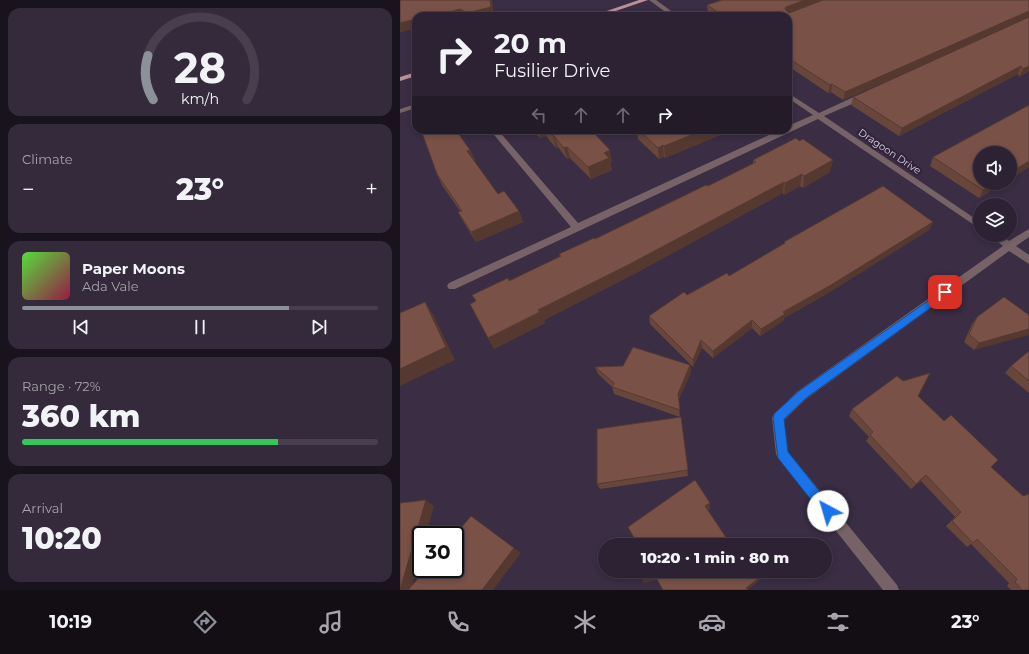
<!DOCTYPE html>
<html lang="en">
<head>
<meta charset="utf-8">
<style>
	body { margin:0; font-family:Montserrat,sans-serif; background:#342a3b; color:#f1f3f6; height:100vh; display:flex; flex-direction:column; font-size:15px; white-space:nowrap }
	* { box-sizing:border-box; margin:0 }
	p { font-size:13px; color:#a6a4ac }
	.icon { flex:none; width:22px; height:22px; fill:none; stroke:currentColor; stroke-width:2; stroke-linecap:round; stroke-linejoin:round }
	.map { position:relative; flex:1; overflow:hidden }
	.sheet { display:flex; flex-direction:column; gap:8px; padding:8px; background:#18131c; width:400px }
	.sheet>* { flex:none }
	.guide { position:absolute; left:12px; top:12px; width:380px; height:122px; border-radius:12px; box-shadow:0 2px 6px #0003,0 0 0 1px #483f4e; background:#2c2233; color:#f1f3f6; overflow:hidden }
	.buttons { position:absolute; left:573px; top:146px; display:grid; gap:8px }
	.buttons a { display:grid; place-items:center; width:44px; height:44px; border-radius:50%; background:#2c2233; box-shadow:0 2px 6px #0003,0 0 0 1px #483f4e; font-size:20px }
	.speed { position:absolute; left:12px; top:526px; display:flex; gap:8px; font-size:20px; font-weight:700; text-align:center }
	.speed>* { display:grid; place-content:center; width:52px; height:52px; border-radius:50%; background:#2c2233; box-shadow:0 2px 6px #0003,0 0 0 1px #483f4e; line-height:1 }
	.speed .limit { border:2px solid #111; border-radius:6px; background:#fff; color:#111 }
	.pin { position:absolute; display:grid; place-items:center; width:34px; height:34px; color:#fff; margin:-17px; border-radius:8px; box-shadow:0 2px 6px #0006 }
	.me { position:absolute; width:44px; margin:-22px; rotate:321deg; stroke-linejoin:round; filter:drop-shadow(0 0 3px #0008) }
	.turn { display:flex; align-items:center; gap:14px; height:84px; padding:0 16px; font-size:18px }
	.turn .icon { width:52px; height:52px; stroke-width:2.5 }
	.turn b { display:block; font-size:28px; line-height:34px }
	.lanes { display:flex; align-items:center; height:38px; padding:0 16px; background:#0003; justify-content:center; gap:20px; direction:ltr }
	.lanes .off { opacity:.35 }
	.big { font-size:30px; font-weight:800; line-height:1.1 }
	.sheet .card { flex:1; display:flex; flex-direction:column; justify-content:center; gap:6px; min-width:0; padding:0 14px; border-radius:12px; background:#342a3b }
	.sheet .dial { align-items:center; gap:0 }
	.dial svg { height:104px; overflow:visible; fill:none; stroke:#483f4e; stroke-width:7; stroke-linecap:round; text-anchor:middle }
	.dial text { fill:#f1f3f6; stroke:none }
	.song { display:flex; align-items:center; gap:12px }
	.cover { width:48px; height:48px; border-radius:6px; background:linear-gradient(135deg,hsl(110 70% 55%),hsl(340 70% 35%)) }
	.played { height:4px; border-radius:2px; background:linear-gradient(90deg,#8c9099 75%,#483f4e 75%) }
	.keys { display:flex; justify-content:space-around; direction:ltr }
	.heat { display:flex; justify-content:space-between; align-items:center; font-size:22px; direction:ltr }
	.charge { height:6px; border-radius:3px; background:linear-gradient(90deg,#34c759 72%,#483f4e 0) }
	.trip { position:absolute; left:198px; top:538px; width:234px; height:40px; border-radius:20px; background:#2c2233; box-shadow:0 2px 6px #0003,0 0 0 1px #483f4e; font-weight:800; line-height:40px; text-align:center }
	.dock { display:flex; height:64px; justify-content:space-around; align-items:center; background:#120e14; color:#a6a4ac }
	.dock .icon { width:28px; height:28px }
	.dock .selected { color:#8c9099 }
	.dock b { font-size:18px; color:#f1f3f6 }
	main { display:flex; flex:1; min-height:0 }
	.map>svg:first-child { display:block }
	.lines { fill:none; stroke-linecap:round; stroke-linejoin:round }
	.minor { fill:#776367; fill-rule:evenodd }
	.major { fill:#b9919a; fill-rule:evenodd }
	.wall { fill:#69463c }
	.shaded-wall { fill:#553931 }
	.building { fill:#7a5146; stroke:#553931 }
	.route { fill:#1a73e8; stroke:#114b97 }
	.labels { text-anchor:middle; stroke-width:4; stroke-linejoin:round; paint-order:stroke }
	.street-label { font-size:10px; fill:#dbd3e2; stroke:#30233a }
</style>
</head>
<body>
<main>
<section class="sheet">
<div class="card dial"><svg viewBox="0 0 100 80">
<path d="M14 69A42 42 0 1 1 86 69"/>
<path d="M14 69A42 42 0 0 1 10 35" stroke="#8c9099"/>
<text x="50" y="56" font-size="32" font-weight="700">28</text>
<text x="50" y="72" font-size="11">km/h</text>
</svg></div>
<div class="card"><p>Climate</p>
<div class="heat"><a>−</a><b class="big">23°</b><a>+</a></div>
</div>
<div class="card">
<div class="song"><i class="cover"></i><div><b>Paper Moons</b><p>Ada Vale</p></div></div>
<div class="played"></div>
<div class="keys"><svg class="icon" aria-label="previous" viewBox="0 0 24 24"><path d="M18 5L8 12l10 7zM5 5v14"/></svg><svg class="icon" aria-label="pause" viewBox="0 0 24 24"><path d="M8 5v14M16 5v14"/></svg><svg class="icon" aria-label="next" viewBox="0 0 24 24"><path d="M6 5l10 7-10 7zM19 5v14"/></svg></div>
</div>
<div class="card"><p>Range · 72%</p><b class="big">360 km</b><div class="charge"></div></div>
<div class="card"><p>Arrival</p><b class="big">10:20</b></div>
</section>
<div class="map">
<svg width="629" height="590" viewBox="0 0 629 590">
	<rect width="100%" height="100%" fill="#3a2d44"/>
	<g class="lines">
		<g class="minor">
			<path d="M249,0H256L278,16H271Z"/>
			<path d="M388,93L419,113L460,94H466V98L424,116L580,222V229L418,119L55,289H49L47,286L49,283L171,227L90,130H98L178,223L380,130H388V126L413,115L388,98Z"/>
			<path d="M16,104V108L0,113V109Z"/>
			<path d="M629,229V237L616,246L629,255V264L609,251L406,399L384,420L388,452L497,585L499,590H483L378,458L376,454L372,418L374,414L398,391L603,246L589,235H601L609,241Z"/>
		</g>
		<g class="major">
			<path d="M239,0H248L201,16H192Z"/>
			<path d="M16,72V76L0,81V77Z"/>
		</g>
	</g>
	<g class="wall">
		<path d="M0,0H92L93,15L88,16H16V28L0,32Z"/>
		<path d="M629,0V71L619,77L618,74L499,136L451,105L453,97L611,26L443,100L431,92L428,93L388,66V16H313L308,13L307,5Z"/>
		<path d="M629,105V167L579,198L530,166L533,157Z"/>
		<path d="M133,130H191L212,162L210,163L212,170L191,179L170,158L167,159L158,147L156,148L146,136L140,138Z"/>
		<path d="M237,130H332L265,158L264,157L259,159L238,139Z"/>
		<path d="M70,150L75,160L74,161L98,194L119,211L123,222L76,242L64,223L58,212L60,211L42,185L37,174Z"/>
		<path d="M353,160L430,172L403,188L400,186L384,195L383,193L234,274L144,320L145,323L94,349L88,338L76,301L109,281L160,257L159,254L195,239L308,186L353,164Z"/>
		<path d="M533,222L529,230L428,293L384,318L383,321L360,336L352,328L313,358L302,348L293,367L250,324L249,316L287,295L329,276L384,244V242Z"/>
		<path d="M629,315L574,350L564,342L572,324L577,317Z"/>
		<path d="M629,351V393L605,373L611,366Z"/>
		<path d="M290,365L291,372L278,401L280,417L214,394L212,387L198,374L195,367Z"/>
		<path d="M518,396L591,467L629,590H611L607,586L609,583L571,544L567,547L546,526L555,517L521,481L511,489L466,441L469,437L449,416L452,409Z"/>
		<path d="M281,417L288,476L200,489L197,484Z"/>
		<path d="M310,503V508L308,510L331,545H238L228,527Z"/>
	</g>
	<g class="shaded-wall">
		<path d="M90,0H92L93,15L88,16H68L67,13Z"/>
		<path d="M405,0H425L385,15V9L386,7Z"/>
		<path d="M60,9L63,16H35Z"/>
		<path d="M629,11V18L443,100L445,92Z"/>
		<path d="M16,19V28L0,32V23Z"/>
		<path d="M621,66L618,74L499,136L502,128Z"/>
		<path d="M629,66V71L619,77L623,69Z"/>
		<path d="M432,84L431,92L428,93L430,85Z"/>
		<path d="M138,130H144L146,136L140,138Z"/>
		<path d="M304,130H332L265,158L264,146Z"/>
		<path d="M153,136H154L158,147L156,148Z"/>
		<path d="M263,145L264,157L259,159L258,148Z"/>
		<path d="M167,147L170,158L167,159L164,148Z"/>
		<path d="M70,150L75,160L72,162L67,151Z"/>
		<path d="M210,150L212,162L210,163L212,170L191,179L188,167L204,153Z"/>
		<path d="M433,160L430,172L403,188L404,176Z"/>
		<path d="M629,161V167L610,179V173Z"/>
		<path d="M402,174L400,186L384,195L385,183Z"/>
		<path d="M384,182L383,193L234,274L144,320L145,323L94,349L88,338L138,310Z"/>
		<path d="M594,183H603L579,198L583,190Z"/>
		<path d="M119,211L123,222L76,242L71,232Z"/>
		<path d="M533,222L529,230L428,293L384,318L383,321L360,336L361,329L383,312Z"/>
		<path d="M25,302L34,316L55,360L0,386V369Z"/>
		<path d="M352,320V328L313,358V351Z"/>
		<path d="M629,329V335L574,350L579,343Z"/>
		<path d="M301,340L302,348L293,367V360Z"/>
		<path d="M290,365L291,372L278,401V394Z"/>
		<path d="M526,475L521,481L511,489L516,484Z"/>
		<path d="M26,500L34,506L26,535H21V555L11,590H0Z"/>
		<path d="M310,503V508L306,511L305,506Z"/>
		<path d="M114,548L121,553L93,590H82Z"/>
		<path d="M369,571L368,574L347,590L346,588Z"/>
		<path d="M255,576L257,580L244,583L242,579Z"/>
	</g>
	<g class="building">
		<path d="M0,0H90L91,7L67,13L60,9L35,16H16V19L0,23Z"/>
		<path d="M322,0H405L386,7L385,9L389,13L423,0H629V11L445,92L432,84L430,85L388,58V16H324L307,5Z"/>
		<path d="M629,17V66L623,69L621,66L502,128L453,97Z"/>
		<path d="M629,105V161L610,173V153H580V183H594L583,190L533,157Z"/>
		<path d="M21,130H56L70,150L67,151L98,194L104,191L119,211L71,232L58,212L62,211L37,174Z"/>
		<path d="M147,130H191L210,150L204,153L209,158L188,167L167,147L164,148L154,136H153Z"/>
		<path d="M239,130H304L264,146L263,145L258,148Z"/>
		<path d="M396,138L399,141L403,139L433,160L404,176L402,174L385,183L384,182L232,263L138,310L140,312L88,338L70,304L76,301L72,295L108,278L109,281L161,256L159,254L194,238L195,239L306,185L308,186L356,162L353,160Z"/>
		<path d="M483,186L533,222L431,285L383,312L385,314L361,329L352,320L313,351L301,340L293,360L249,316L284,292L287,295L327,273L329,276L385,243L384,242Z"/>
		<path d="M604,297L629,315V329L579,343L569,334L577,317Z"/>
		<path d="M25,302L46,347L0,369V313Z"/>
		<path d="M233,347L290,365L278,394L280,410L212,387L214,383L195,367L223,366Z"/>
		<path d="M629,351V381L611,366Z"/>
		<path d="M530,373L518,396L544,421L551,415L598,460L591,467L623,496L629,494V590H622L615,582L617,579L577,539L573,543L552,521L561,512L526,475L516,484L470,435L473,432L452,409L497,376L503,381Z"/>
		<path d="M281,417L288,470L197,484V429Z"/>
		<path d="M295,480L310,503L305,506L331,545H238L228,527Z"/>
		<path d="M26,500L0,590V503Z"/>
		<path d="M71,516L114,548L82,590H8L26,569H55V535Z"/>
		<path d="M347,538L352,545H338Z"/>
		<path d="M237,571H369L346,588L348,590H263L255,576L242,579Z"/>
	</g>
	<path class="route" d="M545,289L548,290L550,292L548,295L406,398L384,419L388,452L432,507L433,511L432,515L428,517L423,515L378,458L373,418L374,414L399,391Z"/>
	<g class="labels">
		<g class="street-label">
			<text transform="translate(490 151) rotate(34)" y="4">Dragoon Drive</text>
		</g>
	</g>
</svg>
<div class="buttons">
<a><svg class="icon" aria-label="sound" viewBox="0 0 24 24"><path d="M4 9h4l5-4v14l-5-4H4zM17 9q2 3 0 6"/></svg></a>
<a><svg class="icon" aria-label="layers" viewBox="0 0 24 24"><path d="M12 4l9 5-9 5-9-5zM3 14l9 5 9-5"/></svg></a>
</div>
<div class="speed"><div class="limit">30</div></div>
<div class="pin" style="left:545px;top:292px;background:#d93025"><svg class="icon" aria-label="arrive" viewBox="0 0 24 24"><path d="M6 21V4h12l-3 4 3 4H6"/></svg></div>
<svg class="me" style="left:428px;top:511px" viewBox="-20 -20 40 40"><circle r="19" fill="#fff"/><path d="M0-13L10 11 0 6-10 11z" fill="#1a73e8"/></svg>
<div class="trip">10:20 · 1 min · 80 m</div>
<div class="guide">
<div class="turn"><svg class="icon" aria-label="right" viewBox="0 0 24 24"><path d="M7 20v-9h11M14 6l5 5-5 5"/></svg><div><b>20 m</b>Fusilier Drive</div></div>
<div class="lanes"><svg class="icon off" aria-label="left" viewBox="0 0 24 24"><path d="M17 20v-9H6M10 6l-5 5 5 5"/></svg><svg class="icon off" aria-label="ahead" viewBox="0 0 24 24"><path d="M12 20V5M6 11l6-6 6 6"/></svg><svg class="icon off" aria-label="ahead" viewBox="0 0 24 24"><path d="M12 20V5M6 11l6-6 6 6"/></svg><svg class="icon" aria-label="right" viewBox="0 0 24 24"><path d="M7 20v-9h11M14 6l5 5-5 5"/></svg></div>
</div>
</div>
</main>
<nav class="dock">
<b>10:19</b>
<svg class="icon selected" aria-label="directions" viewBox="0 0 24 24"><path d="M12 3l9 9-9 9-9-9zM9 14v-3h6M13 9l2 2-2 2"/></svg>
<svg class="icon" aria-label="music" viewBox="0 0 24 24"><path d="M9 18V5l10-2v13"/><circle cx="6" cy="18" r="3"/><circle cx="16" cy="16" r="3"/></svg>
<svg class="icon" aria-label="phone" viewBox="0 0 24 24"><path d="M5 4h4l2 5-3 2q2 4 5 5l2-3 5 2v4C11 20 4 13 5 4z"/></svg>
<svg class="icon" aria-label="climate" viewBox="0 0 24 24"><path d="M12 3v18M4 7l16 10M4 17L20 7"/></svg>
<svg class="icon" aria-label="car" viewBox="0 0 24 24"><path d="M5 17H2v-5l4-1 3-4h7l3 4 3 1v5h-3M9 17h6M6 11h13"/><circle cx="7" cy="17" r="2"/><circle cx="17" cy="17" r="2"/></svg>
<svg class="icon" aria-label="filters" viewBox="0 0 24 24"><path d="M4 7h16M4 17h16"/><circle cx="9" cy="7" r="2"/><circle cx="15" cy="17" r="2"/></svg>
<b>23°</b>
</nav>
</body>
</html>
